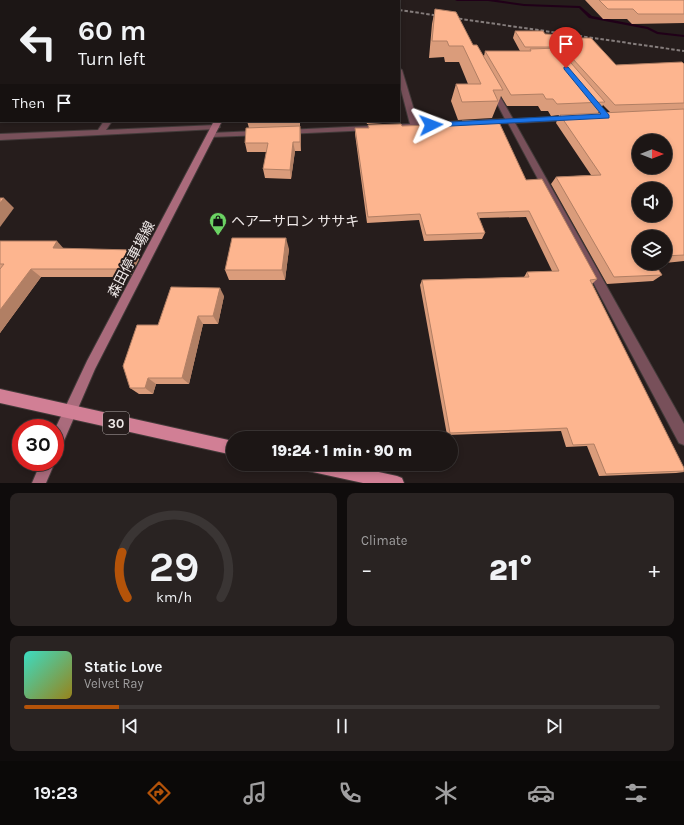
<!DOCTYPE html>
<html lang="en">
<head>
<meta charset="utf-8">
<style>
	body { margin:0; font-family:Karla,"Noto Sans JP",sans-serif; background:#292322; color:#f1f3f6; height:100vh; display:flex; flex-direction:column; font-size:15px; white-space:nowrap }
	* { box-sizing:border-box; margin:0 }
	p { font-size:13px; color:#a09fa0 }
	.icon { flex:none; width:22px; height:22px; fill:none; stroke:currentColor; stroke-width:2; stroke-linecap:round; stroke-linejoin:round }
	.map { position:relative; height:483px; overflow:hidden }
	.side { display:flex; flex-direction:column; gap:10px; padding:10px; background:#0f0c0c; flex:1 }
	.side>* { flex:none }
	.top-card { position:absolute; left:0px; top:0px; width:400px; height:122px; box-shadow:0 2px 6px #0003,0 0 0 1px #3a3534; background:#1c1615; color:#f1f3f6; overflow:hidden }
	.needle { width:26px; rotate:90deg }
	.buttons { position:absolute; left:632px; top:134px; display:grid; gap:8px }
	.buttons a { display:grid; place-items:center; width:40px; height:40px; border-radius:50%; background:#1c1615; box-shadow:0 2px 6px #0003,0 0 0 1px #3a3534; font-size:20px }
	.speed { position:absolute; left:12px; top:419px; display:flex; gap:8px; font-size:20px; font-weight:700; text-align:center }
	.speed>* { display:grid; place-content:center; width:52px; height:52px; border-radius:50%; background:#1c1615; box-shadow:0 2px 6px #0003,0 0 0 1px #3a3534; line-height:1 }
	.speed .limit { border:6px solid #d22; background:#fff; color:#111 }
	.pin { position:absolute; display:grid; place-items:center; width:34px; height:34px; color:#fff; margin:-41px -17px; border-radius:50% 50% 50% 0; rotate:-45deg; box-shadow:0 0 4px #0007 }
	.pin .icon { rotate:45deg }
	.me { position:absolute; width:44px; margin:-22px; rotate:87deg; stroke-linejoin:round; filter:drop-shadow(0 0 3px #0008) }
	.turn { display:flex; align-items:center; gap:14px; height:84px; padding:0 12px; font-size:18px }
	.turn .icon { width:52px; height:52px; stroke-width:2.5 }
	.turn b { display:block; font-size:28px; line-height:34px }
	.then { display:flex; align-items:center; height:38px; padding:0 12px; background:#0003; gap:8px; font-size:15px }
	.big { font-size:30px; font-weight:800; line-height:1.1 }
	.side .card { flex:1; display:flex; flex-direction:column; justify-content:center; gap:6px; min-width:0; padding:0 14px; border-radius:8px; background:#292322 }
	.side .dial { align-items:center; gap:0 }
	.dial svg { height:104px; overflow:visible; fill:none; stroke:#3a3534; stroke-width:7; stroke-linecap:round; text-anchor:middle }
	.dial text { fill:#f1f3f6; stroke:none }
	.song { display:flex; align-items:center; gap:12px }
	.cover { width:48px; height:48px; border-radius:6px; background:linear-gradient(135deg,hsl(170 70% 55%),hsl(50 70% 35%)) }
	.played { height:4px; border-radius:2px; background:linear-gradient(90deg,#b45309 15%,#3a3534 15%) }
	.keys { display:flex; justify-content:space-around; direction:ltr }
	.heat { display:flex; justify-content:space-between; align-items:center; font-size:22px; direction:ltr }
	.side .tiles { flex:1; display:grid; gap:10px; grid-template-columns:1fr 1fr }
	.card:last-child { grid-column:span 2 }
	.trip { position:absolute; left:226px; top:431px; width:232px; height:40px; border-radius:20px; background:#1c1615; box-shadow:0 2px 6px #0003,0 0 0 1px #3a3534; font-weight:800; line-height:40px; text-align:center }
	.menu { display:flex; height:64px; justify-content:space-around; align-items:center; background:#0b0908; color:#a09fa0 }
	.menu .icon { width:28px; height:28px }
	.menu .active { color:#b45309 }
	.menu b { font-size:18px; color:#f1f3f6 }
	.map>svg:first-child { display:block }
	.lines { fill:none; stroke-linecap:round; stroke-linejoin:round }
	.stream { fill:#200018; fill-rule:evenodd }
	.street-casing { stroke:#423a39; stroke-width:2 }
	.secondary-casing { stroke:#423a39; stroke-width:2 }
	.primary-casing { stroke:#423a39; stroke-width:2 }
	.street { fill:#78505a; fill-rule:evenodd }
	.secondary { fill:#aa6b7c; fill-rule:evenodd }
	.primary { fill:#d17f95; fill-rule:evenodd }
	.rail { stroke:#857d7c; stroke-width:2; stroke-dasharray:3.5 2; stroke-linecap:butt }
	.wall { fill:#da9c7b; fill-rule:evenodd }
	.shaded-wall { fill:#b17f64 }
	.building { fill:#fdb58f; stroke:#b17f64; fill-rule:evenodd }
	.route { fill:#1a73e8; stroke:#114b97 }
	.labels { text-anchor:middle; stroke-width:4; stroke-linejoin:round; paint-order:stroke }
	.shield { fill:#261d1c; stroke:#b3acab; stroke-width:1 }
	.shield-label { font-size:13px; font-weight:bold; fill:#efe9e8 }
	.poi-label { font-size:14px; fill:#efe9e8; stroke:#261d1c; text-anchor:start }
	.street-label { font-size:14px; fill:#efe9e8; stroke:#261d1c }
</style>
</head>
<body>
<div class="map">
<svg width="684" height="483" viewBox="0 0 684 483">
	<rect width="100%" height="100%" fill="#261d1c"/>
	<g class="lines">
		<path class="stream" d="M455,0H497L524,4L580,6L592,16L648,27L658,32L684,35V37L657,34L647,29L589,18L579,8L524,6L488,1H457Z"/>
		<defs>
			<g id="street">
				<path d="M30,0H36L29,1Z"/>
				<path d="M1,25V29L0,30V26Z"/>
				<path d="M399,68L402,70L418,123L505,119L489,88L492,86L495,88L513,119L573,116L574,118L570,120L515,123L684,424V445L679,443L508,123L385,129V125H388L410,124L399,82Z"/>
				<path d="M104,121H112L106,130L216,125L220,127L216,129L0,140V134L98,130Z"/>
				<path d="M368,126H371V130L286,134L282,132L286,130Z"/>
				<path d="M258,131H261V135L211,137L207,135L211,133Z"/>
			</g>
			<g id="secondary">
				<path d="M127,0H138L139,1H128Z"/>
				<path d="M214,121H222L95,369L60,450L55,452V429L87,361Z"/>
				<path d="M41,462H55L46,483H32Z"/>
			</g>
			<g id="primary">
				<path d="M0,389L233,441V455L0,403Z"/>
				<path d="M301,464H342L397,476L402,478L404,483H363L308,471L303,469Z"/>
			</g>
		</defs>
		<use href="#street" class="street-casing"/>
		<use href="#secondary" class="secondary-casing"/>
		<use href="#primary" class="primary-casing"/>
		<use href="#street" class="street"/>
		<use href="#secondary" class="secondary"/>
		<use href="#primary" class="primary"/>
		<g class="rail">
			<path d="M327,0L334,1"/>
			<path d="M353,0L360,1"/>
			<path d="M399,10L684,51"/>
		</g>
	</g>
	<g class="wall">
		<path d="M585,0H684V23L632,24L627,19H603Z"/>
		<path d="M435,9L484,56L485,51H520L513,38L515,31L545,34L566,38L616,65L684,64V261L665,263V237L639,263H658H654L662,275L653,281L607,284L551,184L556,177L591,175L556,123L559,115L551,116L548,111H541L538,106H507L501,96L492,118L458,120L451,101L456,84H468L459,62H445L444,57L429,58L432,24ZM603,105L610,112L598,113Z"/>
		<path d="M247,121H300V127L301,151H295L291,179L265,178L263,169L267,152H247L245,143L249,128Z"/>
		<path d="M366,121H399L398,122L367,124Z"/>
		<path d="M462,121L526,180L597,279L592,284L684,472L676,473L599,476L587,446L566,447L561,431L447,435L420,285L422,280L524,277L527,272L552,271L526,217L479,218L485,233L482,239L424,241L419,220L367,223L355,134V128H368V125L402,126L461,124Z"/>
		<path d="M0,241L65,249L139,259L130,277H41L0,333Z"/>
		<path d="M289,249L285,280H229L225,270Z"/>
		<path d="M224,296L218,324H203L189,384H156L153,394H139L130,388L158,325Z"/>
	</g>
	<g class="shaded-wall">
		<path d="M300,126L301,135V151L300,142Z"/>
		<path d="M293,142L295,151L291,179L290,170Z"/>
		<path d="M4,198L14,208L0,227V203Z"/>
		<path d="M286,238L289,249L285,280L282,270Z"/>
		<path d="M57,241L65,250L53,248Z"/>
		<path d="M133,250L139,259L130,277L123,269Z"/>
		<path d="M31,269L41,277L0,333V310Z"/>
		<path d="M220,288L224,296L218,324L213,316Z"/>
		<path d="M198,316L203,324L189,384L182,378Z"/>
		<path d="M148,378L156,384L153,394L145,388Z"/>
	</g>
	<g class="building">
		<path d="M599,0H684V14H638L633,9H608Z"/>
		<path d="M435,9L456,12L473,45H477L503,90H493L498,101L462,102L456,84H481L463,46H449L447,41H432Z"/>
		<path d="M515,31H543L545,34L563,35L566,38H591L616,65L682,62L684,64V103L615,105L562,47H525Z"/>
		<path d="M558,48L605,102L557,104L553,99H546L543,94L511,95L485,51H531L530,49Z"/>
		<path d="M684,109V255L665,256V237H639V263H654L662,275L614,277L556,177L601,175L560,115ZM639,141H665V167H639ZM639,189H665V215H639Z"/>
		<path d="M498,120L526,180L542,179L597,279L590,280L684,468V471L606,474L594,444L573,445L567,428L450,433L422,280L529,277L527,272L559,271L529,211L477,213L485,233L426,235L420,214L368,217L355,128H369L368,125L401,124L402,126L463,124L462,121Z"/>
		<path d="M300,126V142H293L290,170L263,169L268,143H245L246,128Z"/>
		<path d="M0,198H4L0,203Z"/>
		<path d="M232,238H286L282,270H225Z"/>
		<path d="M0,241H57L53,248L133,250L123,269H31L0,310V269L4,264H0Z"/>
		<path d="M171,287L220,288L213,316H198L182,378H148L145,388H130L123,366L137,325H158Z"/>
	</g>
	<path class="route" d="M564,67H568L609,115V118L431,127L427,125L431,123L601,114L564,69Z"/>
	<defs>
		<symbol id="shop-pin" viewBox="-11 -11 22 30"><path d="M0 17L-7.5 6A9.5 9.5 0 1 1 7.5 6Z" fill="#6bd363" stroke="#261d1c"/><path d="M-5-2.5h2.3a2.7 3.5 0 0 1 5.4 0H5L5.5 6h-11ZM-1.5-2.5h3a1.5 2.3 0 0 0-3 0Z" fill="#111"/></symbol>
	</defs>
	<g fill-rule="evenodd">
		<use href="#shop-pin" x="208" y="211" width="20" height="27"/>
	</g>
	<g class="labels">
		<rect class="shield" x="103" y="412" width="26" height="22" rx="3"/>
		<g class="shield-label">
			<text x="116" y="428">30</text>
		</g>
		<g class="poi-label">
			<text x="231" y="226">ヘアーサロン ササキ</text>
		</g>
		<g class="street-label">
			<text transform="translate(131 259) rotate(-62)" y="5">森田停車場線</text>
		</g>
	</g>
</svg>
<div class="buttons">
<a><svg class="needle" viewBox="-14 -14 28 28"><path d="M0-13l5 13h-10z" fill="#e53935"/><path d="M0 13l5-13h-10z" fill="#a09fa0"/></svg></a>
<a><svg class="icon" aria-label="sound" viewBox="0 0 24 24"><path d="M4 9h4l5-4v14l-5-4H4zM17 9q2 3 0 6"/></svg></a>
<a><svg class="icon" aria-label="layers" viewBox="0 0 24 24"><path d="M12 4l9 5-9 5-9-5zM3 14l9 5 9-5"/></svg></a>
</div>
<div class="speed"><div class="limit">30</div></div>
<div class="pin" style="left:566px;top:68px;background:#d93025"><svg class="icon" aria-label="arrive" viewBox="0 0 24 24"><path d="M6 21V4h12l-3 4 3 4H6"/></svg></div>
<svg class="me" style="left:431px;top:125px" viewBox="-20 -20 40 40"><path d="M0-17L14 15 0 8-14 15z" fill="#1a73e8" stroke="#fff" stroke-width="4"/></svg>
<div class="trip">19:24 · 1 min · 90 m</div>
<div class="top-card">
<div class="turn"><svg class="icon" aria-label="left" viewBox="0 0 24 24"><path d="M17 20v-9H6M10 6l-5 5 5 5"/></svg><div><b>60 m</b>Turn left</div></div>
<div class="then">Then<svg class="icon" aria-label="arrive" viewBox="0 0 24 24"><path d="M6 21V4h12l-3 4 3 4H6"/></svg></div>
</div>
</div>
<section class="side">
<div class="tiles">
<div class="card dial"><svg viewBox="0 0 100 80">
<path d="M14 69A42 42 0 1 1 86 69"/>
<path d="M14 69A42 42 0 0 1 10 34" stroke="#b45309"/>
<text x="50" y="56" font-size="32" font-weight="700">29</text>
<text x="50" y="72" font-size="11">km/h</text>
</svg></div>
<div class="card"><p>Climate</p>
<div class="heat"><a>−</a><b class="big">21°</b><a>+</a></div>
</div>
<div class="card">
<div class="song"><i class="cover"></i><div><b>Static Love</b><p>Velvet Ray</p></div></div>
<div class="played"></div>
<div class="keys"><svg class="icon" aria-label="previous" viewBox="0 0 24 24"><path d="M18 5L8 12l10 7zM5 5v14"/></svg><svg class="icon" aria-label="pause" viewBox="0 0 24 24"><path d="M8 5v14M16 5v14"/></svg><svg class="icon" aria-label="next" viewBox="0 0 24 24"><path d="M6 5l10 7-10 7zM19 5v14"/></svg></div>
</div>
</div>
</section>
<nav class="menu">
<b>19:23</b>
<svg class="icon active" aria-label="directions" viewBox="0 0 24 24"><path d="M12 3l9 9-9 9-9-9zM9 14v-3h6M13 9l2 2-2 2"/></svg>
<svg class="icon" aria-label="music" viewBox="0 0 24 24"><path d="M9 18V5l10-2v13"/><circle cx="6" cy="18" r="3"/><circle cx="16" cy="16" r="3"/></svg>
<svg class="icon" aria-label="phone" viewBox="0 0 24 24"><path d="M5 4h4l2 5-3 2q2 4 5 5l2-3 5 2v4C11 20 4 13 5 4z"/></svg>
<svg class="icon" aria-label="climate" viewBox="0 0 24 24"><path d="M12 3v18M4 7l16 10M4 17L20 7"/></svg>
<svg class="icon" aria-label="car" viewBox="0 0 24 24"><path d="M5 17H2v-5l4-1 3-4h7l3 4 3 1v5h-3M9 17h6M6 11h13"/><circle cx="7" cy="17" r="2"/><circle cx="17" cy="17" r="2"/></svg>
<svg class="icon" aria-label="filters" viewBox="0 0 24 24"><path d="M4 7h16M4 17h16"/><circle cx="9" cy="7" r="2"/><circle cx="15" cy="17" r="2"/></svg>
</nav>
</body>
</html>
